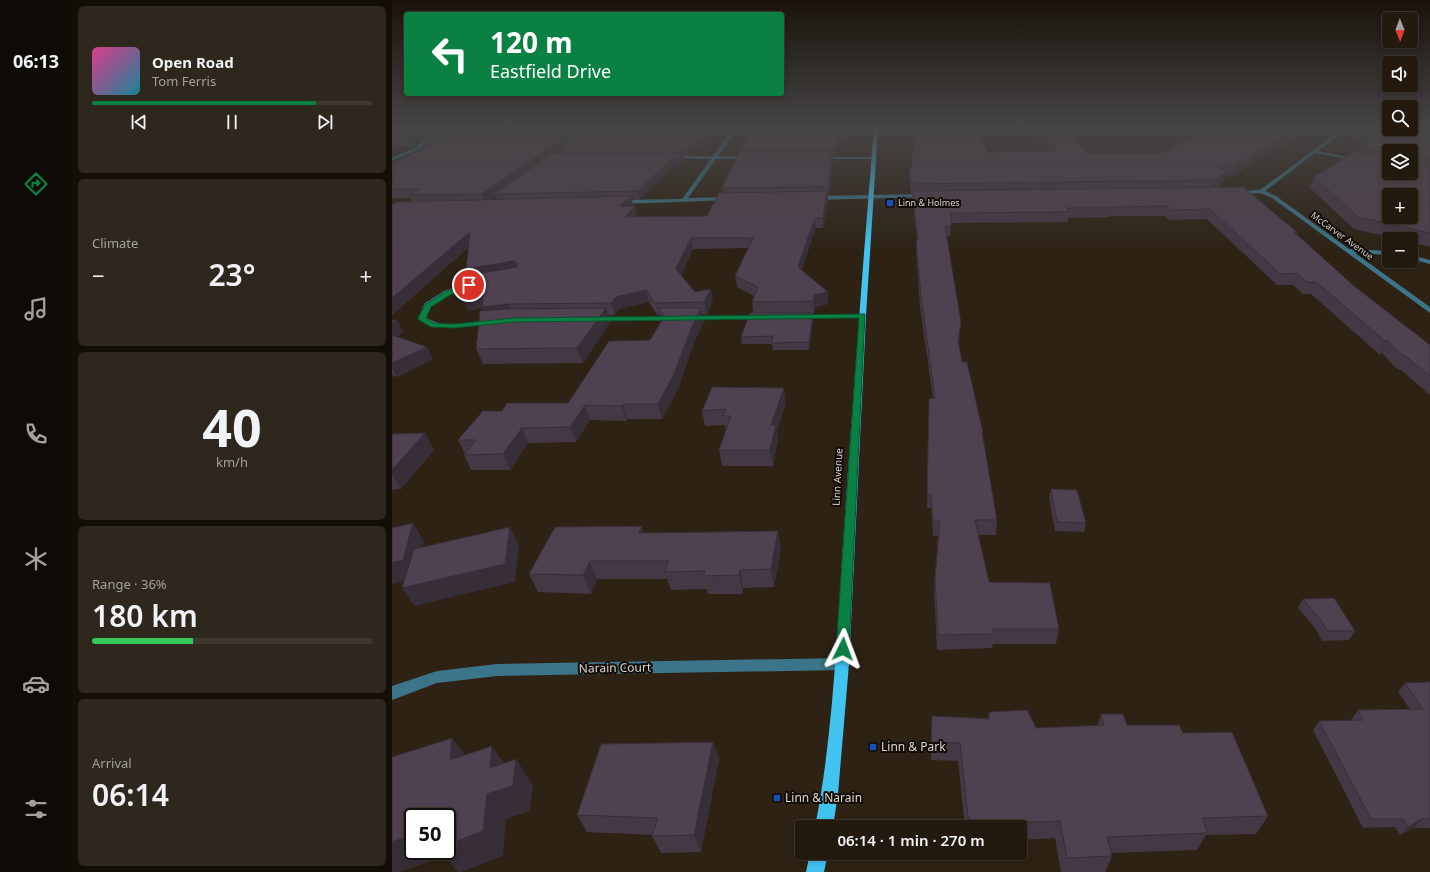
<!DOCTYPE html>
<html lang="en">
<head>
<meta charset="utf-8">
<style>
	body { margin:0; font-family:"Noto Sans",sans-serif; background:#2e271d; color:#f1f3f6; height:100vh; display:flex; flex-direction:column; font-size:15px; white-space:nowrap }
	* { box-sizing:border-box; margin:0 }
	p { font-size:13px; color:#a2a19e }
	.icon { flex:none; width:22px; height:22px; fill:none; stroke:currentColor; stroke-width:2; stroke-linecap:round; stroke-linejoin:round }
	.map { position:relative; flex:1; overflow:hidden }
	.sheet { display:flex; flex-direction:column; gap:6px; padding:6px; background:#130e08; width:320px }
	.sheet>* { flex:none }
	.guide { position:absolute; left:12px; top:12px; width:380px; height:84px; border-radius:4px; box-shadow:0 2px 6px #0003,0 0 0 1px #3f382f; background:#0b8043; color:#fff; overflow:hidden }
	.needle { width:26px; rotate:179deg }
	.buttons { position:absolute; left:990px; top:12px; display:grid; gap:8px }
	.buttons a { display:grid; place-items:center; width:36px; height:36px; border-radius:4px; background:#221a0f; box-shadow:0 2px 6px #0003,0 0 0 1px #3f382f; font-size:20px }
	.speed { position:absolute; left:12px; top:808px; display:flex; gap:8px; font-size:20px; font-weight:700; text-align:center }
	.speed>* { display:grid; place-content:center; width:52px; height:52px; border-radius:50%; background:#221a0f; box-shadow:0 2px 6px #0003,0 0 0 1px #3f382f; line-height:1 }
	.speed .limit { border:2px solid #111; border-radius:6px; background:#fff; color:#111 }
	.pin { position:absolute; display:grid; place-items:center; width:34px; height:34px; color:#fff; margin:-17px; border:2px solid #fff; border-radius:50%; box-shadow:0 1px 4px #0007 }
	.me { position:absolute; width:44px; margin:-22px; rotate:3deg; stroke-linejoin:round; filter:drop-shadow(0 0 3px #0008) }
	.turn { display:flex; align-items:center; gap:14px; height:84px; padding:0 20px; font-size:18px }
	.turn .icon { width:52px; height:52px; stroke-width:2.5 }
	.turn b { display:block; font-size:28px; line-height:34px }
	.big { font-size:30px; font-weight:600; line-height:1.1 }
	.sheet .card { flex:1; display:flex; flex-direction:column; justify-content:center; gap:6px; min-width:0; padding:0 14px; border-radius:6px; background:#2e271d }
	.sheet .dial { align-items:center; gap:0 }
	.dial b { font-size:52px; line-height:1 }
	.song { display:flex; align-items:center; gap:12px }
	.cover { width:48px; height:48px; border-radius:6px; background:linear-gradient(135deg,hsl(330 70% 55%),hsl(190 70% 35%)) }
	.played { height:4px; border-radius:2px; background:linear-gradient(90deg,#0b8043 80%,#3f382f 80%) }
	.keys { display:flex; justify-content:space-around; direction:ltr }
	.heat { display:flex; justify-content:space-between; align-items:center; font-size:22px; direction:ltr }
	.charge { height:6px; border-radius:3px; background:linear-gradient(90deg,#34c759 36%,#3f382f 0) }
	.trip { position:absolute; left:403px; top:820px; width:232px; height:40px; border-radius:4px; background:#221a0f; box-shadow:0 2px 6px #0003,0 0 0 1px #3f382f; font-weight:600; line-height:40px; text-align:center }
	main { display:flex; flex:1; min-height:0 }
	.menu { display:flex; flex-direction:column; width:72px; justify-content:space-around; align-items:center; background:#0e0a06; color:#a2a19e }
	.menu .icon { width:28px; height:28px }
	.menu .on { color:#0b8043 }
	.menu b { font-size:18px; color:#f1f3f6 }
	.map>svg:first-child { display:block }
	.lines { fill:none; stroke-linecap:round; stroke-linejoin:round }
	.minor { fill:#3c7489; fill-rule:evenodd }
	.major { fill:#41c4f0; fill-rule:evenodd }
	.wall { fill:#443844; fill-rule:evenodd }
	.shaded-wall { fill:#372e37 }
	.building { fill:#4f414f; stroke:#372e37; fill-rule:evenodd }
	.route { fill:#0b8043; stroke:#07532c }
	.transit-dot { fill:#1a4fb4; stroke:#110c07; stroke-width:1.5 }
	.labels { text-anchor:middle; stroke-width:4; stroke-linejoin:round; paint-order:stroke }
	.far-poi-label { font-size:9px; fill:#dfd7cf; stroke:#110c07; text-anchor:start }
	.far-street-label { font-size:9px; fill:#dfd7cf; stroke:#110c07 }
	.street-label { font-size:10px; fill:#dfd7cf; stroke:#110c07 }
	.near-street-label { font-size:12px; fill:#dfd7cf; stroke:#110c07 }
	.near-poi-label { font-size:12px; fill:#dfd7cf; stroke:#110c07; text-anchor:start }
</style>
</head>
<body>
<main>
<nav class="menu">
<b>06:13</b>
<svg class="icon on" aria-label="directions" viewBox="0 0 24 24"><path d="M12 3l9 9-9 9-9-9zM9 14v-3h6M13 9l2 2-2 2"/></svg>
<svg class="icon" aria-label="music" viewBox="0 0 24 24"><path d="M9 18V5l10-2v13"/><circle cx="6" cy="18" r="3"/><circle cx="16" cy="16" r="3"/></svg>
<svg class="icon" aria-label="phone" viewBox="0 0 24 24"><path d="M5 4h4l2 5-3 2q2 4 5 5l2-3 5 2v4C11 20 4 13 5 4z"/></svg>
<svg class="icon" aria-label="climate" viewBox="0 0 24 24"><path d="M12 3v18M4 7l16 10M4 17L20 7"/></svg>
<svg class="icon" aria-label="car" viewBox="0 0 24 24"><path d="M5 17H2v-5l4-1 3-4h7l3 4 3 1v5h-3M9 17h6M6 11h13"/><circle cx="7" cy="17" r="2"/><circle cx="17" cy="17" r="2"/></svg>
<svg class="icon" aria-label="filters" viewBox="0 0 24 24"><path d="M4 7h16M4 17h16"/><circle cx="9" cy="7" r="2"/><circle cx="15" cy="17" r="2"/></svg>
</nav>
<section class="sheet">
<div class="card">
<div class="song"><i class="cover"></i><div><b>Open Road</b><p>Tom Ferris</p></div></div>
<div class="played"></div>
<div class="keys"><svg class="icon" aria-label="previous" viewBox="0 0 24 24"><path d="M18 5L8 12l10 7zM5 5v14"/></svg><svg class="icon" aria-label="pause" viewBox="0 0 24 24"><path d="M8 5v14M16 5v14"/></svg><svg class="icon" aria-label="next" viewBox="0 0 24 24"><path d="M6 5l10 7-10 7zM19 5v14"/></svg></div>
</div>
<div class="card"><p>Climate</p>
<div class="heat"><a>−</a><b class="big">23°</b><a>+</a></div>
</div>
<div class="card dial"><b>40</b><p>km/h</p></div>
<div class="card"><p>Range · 36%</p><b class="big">180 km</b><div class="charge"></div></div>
<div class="card"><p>Arrival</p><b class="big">06:14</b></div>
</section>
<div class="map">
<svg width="1038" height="872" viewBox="0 0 1038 872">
	<rect width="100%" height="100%" fill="#2d2214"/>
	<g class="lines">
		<g class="minor">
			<path d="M50,128H56L41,136L28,149L0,161V158L24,147L37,134Z"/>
			<path d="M342,128H346L326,156L358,157L360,158L358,159H324L296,198L337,197L339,198V200L227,204L224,202L227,200L290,199L319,159L278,158L276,156H321Z"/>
			<path d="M951,128H956L926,151L965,159L967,161L923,153L873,191L884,196L957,249L997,251V255L963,253L1038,307V313L880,198L868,193L845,195L842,193L845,191L868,190Z"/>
			<path d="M428,157H482L484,158L482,159H426Z"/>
			<path d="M533,194L536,196L535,197L423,200L420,198L423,196Z"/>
			<path d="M1019,255L1038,260V264L1019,259Z"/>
			<path d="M82,281H85L89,283L58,295L39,306L34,317C51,330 80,322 100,320H103V324L62,328L39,327L26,318L33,303L52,291Z"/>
			<path d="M405,314H470L474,316L470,318H408L404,316Z"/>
			<path d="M368,315H371V319L298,320L294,318L298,316Z"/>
			<path d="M282,316L286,318L285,320L204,321L200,319L204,317Z"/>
			<path d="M450,658L455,660L457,664L455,668L450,670L105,676L45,683L0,700V686L45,671L105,664Z"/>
		</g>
		<g class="major">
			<path d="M482,128H486L474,316L457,664L446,794L441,827H423C442,731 445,627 452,529C461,395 471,262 482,128Z"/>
			<path d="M418,853H436L432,872H414Z"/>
		</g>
	</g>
	<g class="wall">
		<path d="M0,128H321L312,140H310L296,156H291L292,160L287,166L279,168L248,199H240L241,205L240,206H243L245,216L244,217L315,216L331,193L330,188L350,152V149L452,134L441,156H440L441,160L439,176V182L437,196H436V201L431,228H424L409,270L436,304L423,307L422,313H421V320L417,350H381L380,344H350L349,337L361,313L360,302L362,296L345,287L343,276L356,248L301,249L289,275L303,292L321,300L315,314H310L312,321L302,343L286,389L270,419H235L234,421L198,420L184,442L136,443L118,470H79L72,455L73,454L66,440L110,411L176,403L258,340L270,321L268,315H265L257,302L227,309L223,315H216L218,322L191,363L91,364L84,349L92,311L90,308L76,311L77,276V247L0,315L19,201L18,198H0V163L35,147H32L30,139L37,132L21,147H0ZM169,149L170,153H162ZM103,196L105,199H98Z"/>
		<path d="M521,128H584L595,152L657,151L642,128H674L695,153H771V152L824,128H948L942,133L915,128L842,175L833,176L831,183L824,188L905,232V234L962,286L1038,345V395L1010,371L1003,367L990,353L988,355L919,294H911L901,285H885L815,219L778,220L773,216H718L717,217L676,218V222L559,223L558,236H555L568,334L567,344L570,362L591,432V437L605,520L604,535H586L597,582L667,629L664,644H601L600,648L545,650L542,591L543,577L546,536H541L539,508H535L537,399L541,398L528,307L524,251V240H525L522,216V207L520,200V194H519L517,177V167H520L522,152Z"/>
		<path d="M952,128H1038V247L1019,242V239H1006L962,229L918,188L922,177L967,152L969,148L970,147H967L971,138L950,134ZM997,151H1019L997,173Z"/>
		<path d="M0,320H5L11,332L5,337L41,359L5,377L0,375Z"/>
		<path d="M394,403L385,430L386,440L381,466H330L327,450L334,430L333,425L313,426L310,411Z"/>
		<path d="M33,433L42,450L9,489L0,490V434Z"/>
		<path d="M659,489L694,523L692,532L663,531L657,498Z"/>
		<path d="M252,533L389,548L382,587L351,588V594H316L315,589L279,590L275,579H205L199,594L146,592L137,574Z"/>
		<path d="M911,599L963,631L957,640L930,641L924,629L906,608Z"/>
		<path d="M1038,682V828H1022L1008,835L1003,827L971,828L921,730L927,721L960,720V719L966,710L1018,709L1006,692L1013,683Z"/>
		<path d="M597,712L644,728L706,725L709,714L735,725L791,733L876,816L864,834L814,835L805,850L719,853L720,856L713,872H669L663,838L628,840V827H573L566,761L539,760L540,716L596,718Z"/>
		<path d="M321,742L327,759L309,852L269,853L260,836L261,835L195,832L185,815Z"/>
	</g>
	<g class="shaded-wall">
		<path d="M31,128H46L36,133L21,147L18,140Z"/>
		<path d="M186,128H198L168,148L169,149L105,194H103V196L94,203L90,194Z"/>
		<path d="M314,128H321L312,140L311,133Z"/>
		<path d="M452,128H454L452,134L441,156V149Z"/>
		<path d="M905,128H915L842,175L845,165Z"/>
		<path d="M943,128H948L942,133Z"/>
		<path d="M308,133L310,140L296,156L295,148Z"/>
		<path d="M440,152L441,160L439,176V182L437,196L436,187L437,174Z"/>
		<path d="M291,153L292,160L287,166L279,168L248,199L246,191L278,160Z"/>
		<path d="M834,172L831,183L820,190L823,180Z"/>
		<path d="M435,191L436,201L431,228V218Z"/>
		<path d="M239,196L241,205L230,216L228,206Z"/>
		<path d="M243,206L245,216L235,227L233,217Z"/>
		<path d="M423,218L424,228L407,278L406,267Z"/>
		<path d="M78,232L82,242L0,315V298Z"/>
		<path d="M299,238L301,249L287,280L284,269Z"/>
		<path d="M123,261L127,273L79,280L74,269Z"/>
		<path d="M319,289L321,300L315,314L312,302Z"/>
		<path d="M254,290L257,302L227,309L223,315L219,303L224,297Z"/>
		<path d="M436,292V304L423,307L422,313L421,301L422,295Z"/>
		<path d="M91,295L117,304L122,316L95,319L90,308L76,311L71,299Z"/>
		<path d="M214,308L218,322L191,363L185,348Z"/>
		<path d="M309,308L312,321L302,343L286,389L270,419L266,404Z"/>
		<path d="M421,313V320L417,350V342Z"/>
		<path d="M5,320L11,332L0,341V324Z"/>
		<path d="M569,322L568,334L566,352V340Z"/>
		<path d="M995,340L990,353L988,355L994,342Z"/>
		<path d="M35,347L41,359L5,377L0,368V363Z"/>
		<path d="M392,388L394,403L385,430L386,440L381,466L378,450L379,425Z"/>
		<path d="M231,404L235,419L234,421L230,406Z"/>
		<path d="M193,405L198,420L184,442L178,427Z"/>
		<path d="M130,428L136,443L118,470L111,454Z"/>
		<path d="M33,433L42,450L9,489L0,475V470Z"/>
		<path d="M21,523L32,541L23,578L0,584V563Z"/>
		<path d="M250,526L256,544L247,533Z"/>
		<path d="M118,527L127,545L123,582L22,606L10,588Z"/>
		<path d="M386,531L389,548L382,587L379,569Z"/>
		<path d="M198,561L205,579L199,594L191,575Z"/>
		<path d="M348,570L351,588V594L347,575Z"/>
		<path d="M60,738L80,764L58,760Z"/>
		<path d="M321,742L327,759L309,852L302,835Z"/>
		<path d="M100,746L118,772L124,759L141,785L138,811L114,819L111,856L69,872H66L52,857L7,872H0V842L21,835V851H55V836L98,768Z"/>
		<path d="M1030,819L1022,828L1008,835L1016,827Z"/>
	</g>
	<g class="building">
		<path d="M0,128H31L18,140H0Z"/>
		<path d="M43,128H186L90,194L17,195L27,189H0V163L51,139H30L39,130Z"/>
		<path d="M195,128H314L311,133H308L295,148H168Z"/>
		<path d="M360,128H452L441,149H350Z"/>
		<path d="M521,128H584L595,152L664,151L649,128H674L695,153H772L771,152L824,128H905L845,165L825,166L834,172L823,180L519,184L517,167H520V152H523Z"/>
		<path d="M969,128H997V129L1038,128V160L1022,158L1023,162L1038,166V233L966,217L922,177L962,152L997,157V173H1019V151H997V153L969,148L982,139L971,137L981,130ZM997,195H1019V217H997Z"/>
		<path d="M347,152H440L437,174H438L436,187L330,188Z"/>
		<path d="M160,153H291L286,159L278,160L246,191L103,194Z"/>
		<path d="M851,187L905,232H902L962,286L1038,345V376L1016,358L1009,354L995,340L994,342L924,282H915L905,273L888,274L818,209L780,210L775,206L718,207L719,208H675L677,212L559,213V226H553L569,322L566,340L570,362H575L591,432H590L605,520H583L597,582L658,583L667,629H601L602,634L546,635L543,577L548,521H541L539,494H535L537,399L543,398L529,296L524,240H526L522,206L523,202L520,191Z"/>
		<path d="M435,191L431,218H423L406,267L436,292L422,295L421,301L360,302L366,287L343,276L361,238H299L284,269L303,292L319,289L312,302L263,303L254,290L224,297L219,303L117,304L90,307L91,295L71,299L73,276L125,267L126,264L123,261L74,269L78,232L0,298V205L5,202L239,196L228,206H243L233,217L315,216L327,193Z"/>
		<path d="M214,308L185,348L84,349L88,311L116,309Z"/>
		<path d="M267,308H309L299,329L282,374L266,404H231L230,406L193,405L178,427L130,428L111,454L72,455L84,440H66L91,411H110L115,403H176L217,341L258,340L272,317Z"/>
		<path d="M358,313H421L417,342L380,343L381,336L349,337Z"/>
		<path d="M0,320H5L0,324Z"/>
		<path d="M0,335L35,347L0,363Z"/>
		<path d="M320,387L392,388L379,425H384L378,450H327L339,416H331L334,409L310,411Z"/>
		<path d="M33,433L0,470V434Z"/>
		<path d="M659,489L685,490L694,523L665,522Z"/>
		<path d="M21,523L11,560L0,563V528Z"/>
		<path d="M250,526L247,533L386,531L379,569L348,570L347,575L311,576L313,571L273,572L277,561H198L191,575L137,574L163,527Z"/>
		<path d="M118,527L113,564L10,588L22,549Z"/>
		<path d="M942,598L963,631H935L929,620L911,599Z"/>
		<path d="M1038,682V819H1030L1016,827L1011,819H979L927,721L971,720L966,710L1031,709L1013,683Z"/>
		<path d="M635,710L644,728L712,725L709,714H731L735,725H787L791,733L840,732L876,816L811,818L815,833L715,837L720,856L675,858L668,821L577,825L568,743L539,742L540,716L597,719V712Z"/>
		<path d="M60,738L58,760L100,746L98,768L124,759L121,786L95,794L91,831L55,845V817H21V835L0,842V757Z"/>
		<path d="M321,742L302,835L260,836L266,818L185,815L209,744Z"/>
	</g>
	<linearGradient id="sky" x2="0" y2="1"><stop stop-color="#19130b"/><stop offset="0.51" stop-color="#464445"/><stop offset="1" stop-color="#464445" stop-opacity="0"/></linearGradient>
	<rect width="1038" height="250" fill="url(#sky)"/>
	<path class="route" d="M77,283L80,285L79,286L58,295L39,307L34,318L41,323L62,324L122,318L473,314L457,649L455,653L451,654L446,653L444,649L467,318L122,322L62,328L39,327L27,320L26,318L34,304L53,292Z"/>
	<g class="transit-dot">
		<rect x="494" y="199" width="8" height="8" rx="2"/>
		<rect x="477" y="743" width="8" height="8" rx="2"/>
		<rect x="381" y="794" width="8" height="8" rx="2"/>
	</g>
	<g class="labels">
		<g class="far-poi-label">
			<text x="506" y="206">Linn &amp; Holmes</text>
		</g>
		<g class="far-street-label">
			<text transform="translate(950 236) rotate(36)" y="3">McCarver Avenue</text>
		</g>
		<g class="street-label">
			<text transform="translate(445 477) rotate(-87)" y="4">Linn Avenue</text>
		</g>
		<g class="near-street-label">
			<text transform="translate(223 668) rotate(-1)" y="4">Narain Court</text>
		</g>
		<g class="near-poi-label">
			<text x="489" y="751">Linn &amp; Park</text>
			<text x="393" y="802">Linn &amp; Narain</text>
		</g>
	</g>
</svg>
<div class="buttons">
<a><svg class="needle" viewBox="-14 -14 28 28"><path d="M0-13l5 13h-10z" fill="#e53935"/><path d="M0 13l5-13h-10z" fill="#a2a19e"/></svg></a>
<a><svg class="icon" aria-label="sound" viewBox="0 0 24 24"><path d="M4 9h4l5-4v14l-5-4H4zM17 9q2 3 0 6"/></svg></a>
<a><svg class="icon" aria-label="search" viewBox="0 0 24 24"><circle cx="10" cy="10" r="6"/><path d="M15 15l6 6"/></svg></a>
<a><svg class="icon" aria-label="layers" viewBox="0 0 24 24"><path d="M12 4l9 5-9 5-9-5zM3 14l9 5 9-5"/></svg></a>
<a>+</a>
<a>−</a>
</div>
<div class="speed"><div class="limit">50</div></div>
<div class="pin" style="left:77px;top:285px;background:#d93025"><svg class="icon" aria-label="arrive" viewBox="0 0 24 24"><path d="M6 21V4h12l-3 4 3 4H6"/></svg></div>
<svg class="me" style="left:451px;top:649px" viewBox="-20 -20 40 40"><path d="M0-17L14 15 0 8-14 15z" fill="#0b8043" stroke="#fff" stroke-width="4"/></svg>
<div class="trip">06:14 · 1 min · 270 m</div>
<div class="guide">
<div class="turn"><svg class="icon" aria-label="left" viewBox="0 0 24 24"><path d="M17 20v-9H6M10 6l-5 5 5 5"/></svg><div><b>120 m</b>Eastfield Drive</div></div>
</div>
</div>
</main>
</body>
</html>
